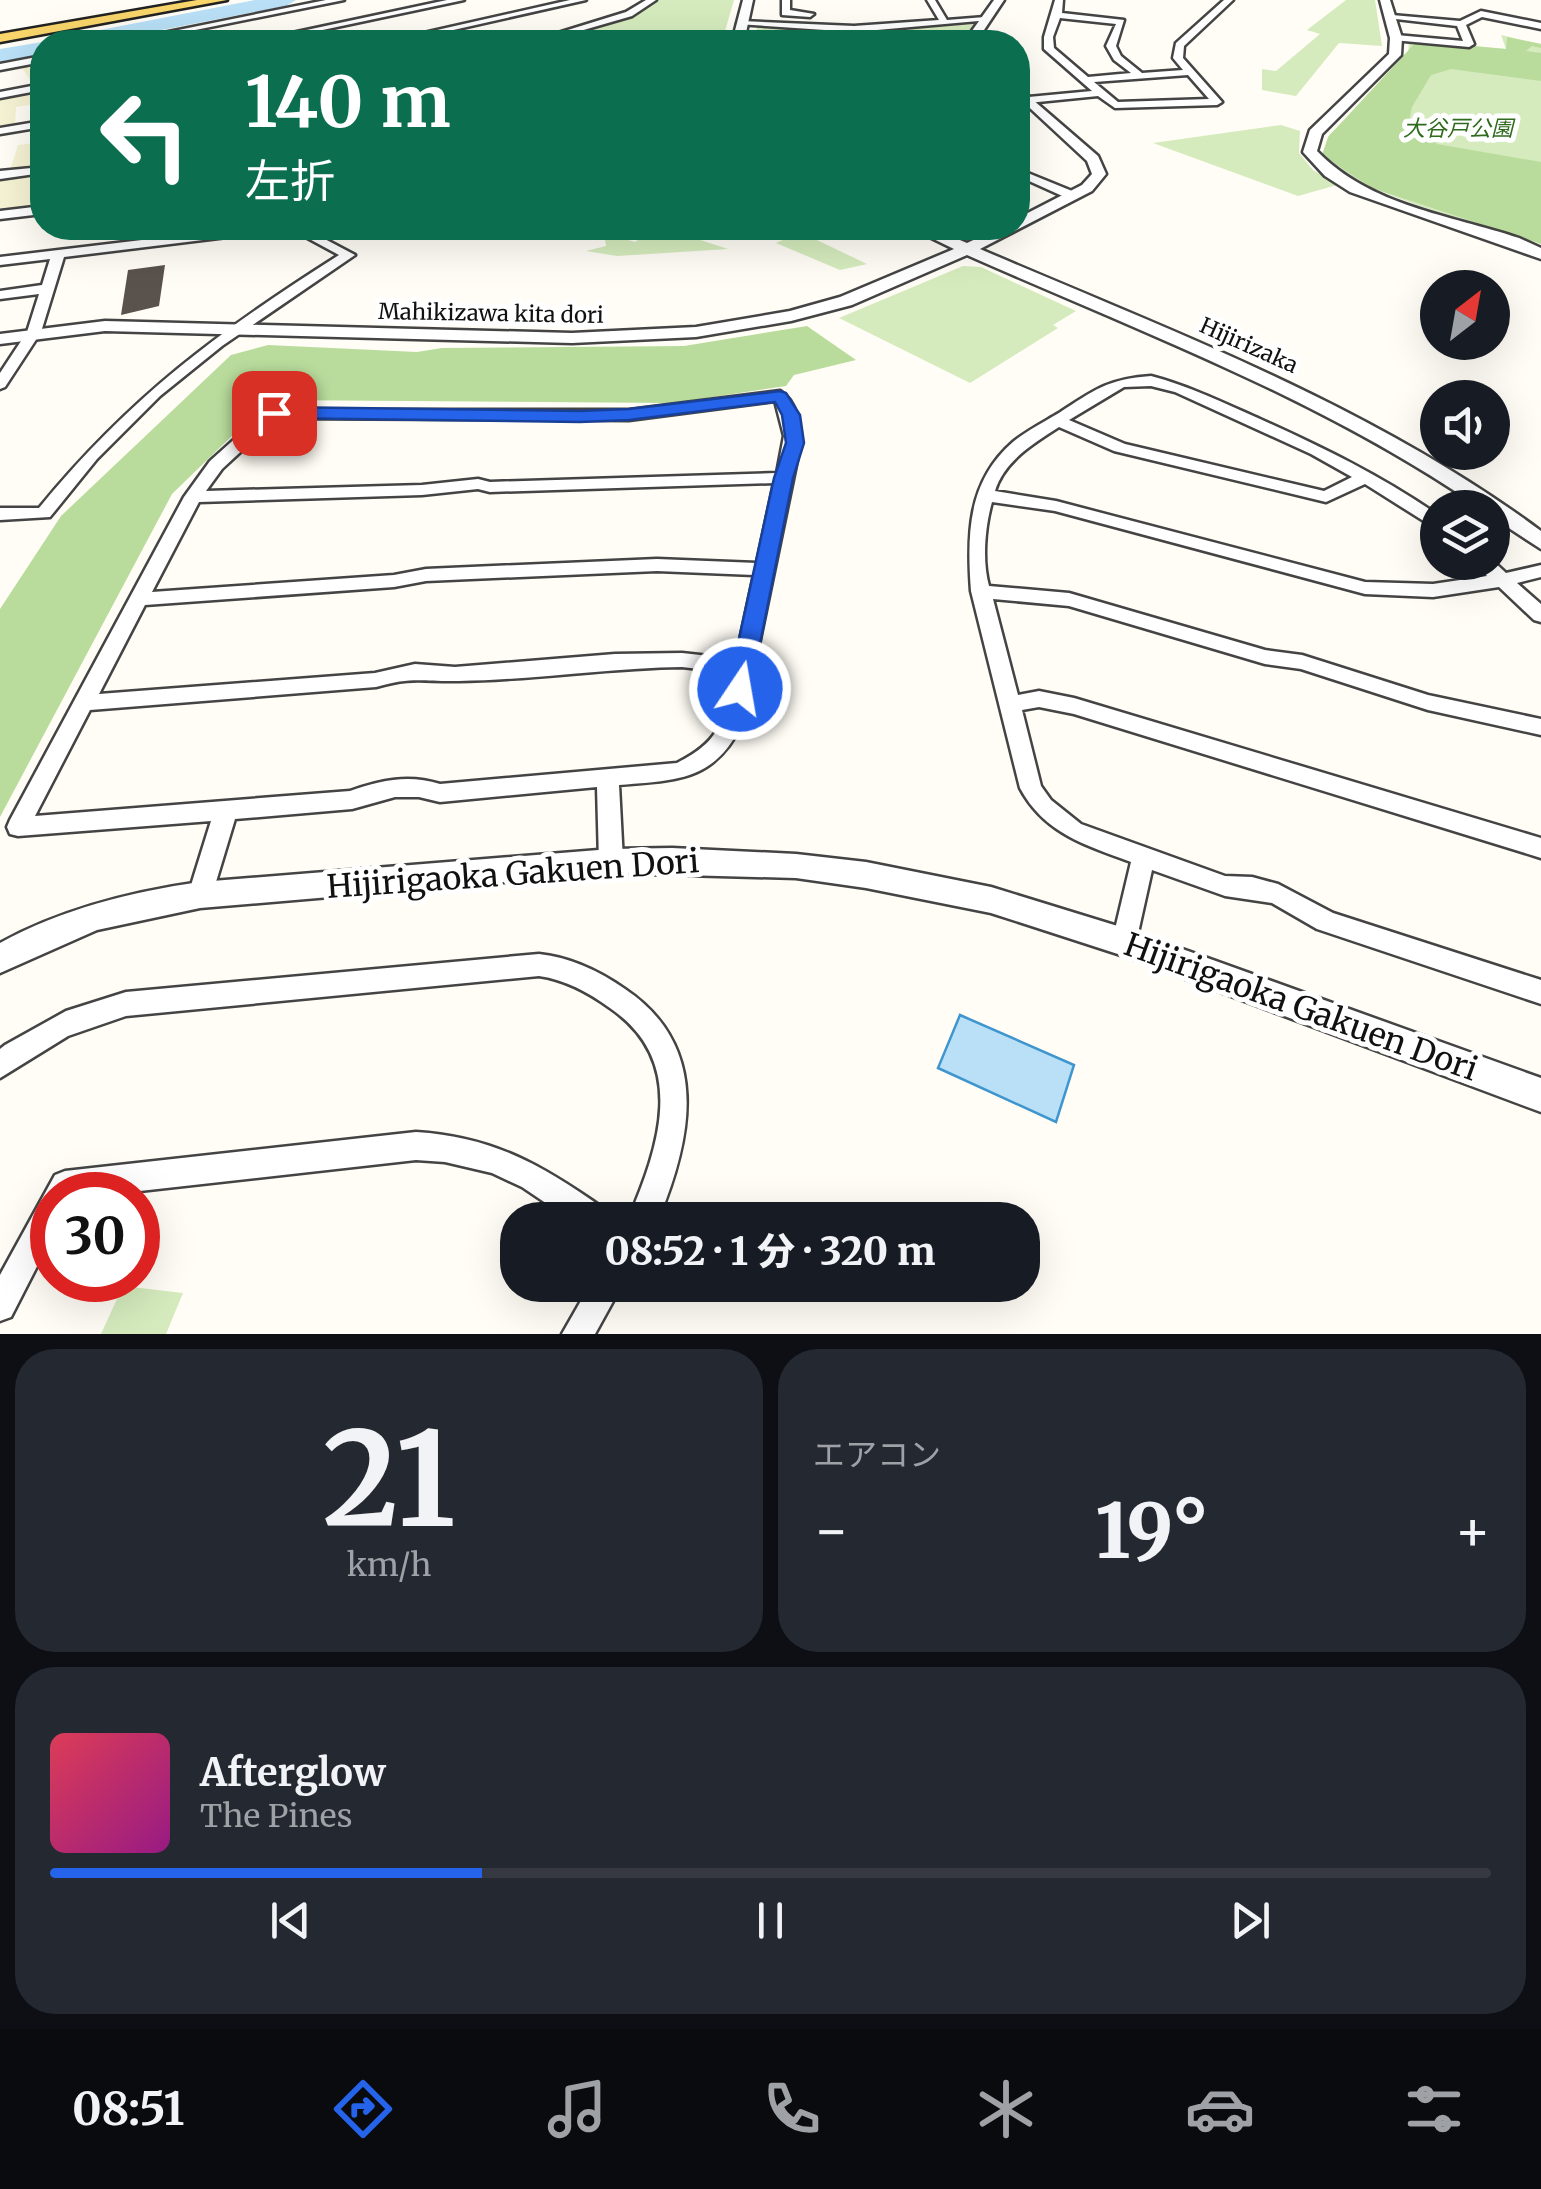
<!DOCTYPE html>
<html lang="ja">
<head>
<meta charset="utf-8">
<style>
	body { margin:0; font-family:Merriweather,"Noto Sans JP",serif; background:#242831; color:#f1f3f6; height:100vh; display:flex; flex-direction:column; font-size:38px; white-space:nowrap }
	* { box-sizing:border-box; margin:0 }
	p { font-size:32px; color:#9ea1a6 }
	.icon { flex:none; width:55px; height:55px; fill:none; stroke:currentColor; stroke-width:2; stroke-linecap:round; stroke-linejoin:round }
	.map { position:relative; height:1334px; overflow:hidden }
	.panel { display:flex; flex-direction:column; gap:15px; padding:15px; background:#0d0f14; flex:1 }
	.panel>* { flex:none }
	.banner { position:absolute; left:30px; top:30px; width:1000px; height:210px; border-radius:40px; box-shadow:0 10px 40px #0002; background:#0b6e4f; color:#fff; overflow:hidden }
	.needle { width:65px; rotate:31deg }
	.buttons { position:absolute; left:1420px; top:270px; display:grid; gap:20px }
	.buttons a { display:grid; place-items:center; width:90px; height:90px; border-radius:50%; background:#171b24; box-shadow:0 10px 40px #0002; font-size:50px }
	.speed { position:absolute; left:30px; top:1172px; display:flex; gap:20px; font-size:50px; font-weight:700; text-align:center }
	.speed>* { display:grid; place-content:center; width:130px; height:130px; border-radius:50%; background:#171b24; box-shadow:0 10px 40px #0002; line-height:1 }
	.speed .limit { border:15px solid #d22; background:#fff; color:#111 }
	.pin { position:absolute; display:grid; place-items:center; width:85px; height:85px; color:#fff; margin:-42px; border-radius:20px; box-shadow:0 5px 15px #0006 }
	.me { position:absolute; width:110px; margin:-55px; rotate:12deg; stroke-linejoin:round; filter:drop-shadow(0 0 8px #0008) }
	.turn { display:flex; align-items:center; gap:35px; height:210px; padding:0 50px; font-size:45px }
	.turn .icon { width:130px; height:130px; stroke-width:2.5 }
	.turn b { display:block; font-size:70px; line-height:85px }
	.big { font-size:75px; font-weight:800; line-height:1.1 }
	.panel .widget { flex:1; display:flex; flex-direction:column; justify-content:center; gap:15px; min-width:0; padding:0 35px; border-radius:40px; background:#242831 }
	.panel .dial { align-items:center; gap:0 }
	.dial b { font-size:130px; line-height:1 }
	.song { display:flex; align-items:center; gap:30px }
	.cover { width:120px; height:120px; border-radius:15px; background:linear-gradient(135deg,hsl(350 70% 55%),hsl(310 70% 35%)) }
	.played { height:10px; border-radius:5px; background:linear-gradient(90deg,#2563eb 30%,#363941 30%) }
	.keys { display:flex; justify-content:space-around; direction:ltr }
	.heat { display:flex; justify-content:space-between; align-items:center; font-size:55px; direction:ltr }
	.panel .tiles { flex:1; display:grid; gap:15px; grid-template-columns:1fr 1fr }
	.widget:last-child { grid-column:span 2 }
	.trip { position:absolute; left:500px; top:1202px; width:540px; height:100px; border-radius:40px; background:#171b24; box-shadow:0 10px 40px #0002; font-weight:800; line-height:100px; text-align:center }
	.dock { display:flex; height:160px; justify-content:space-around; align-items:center; background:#090b0e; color:#9ea1a6 }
	.dock .icon { width:70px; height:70px }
	.dock .selected { color:#2563eb }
	.dock b { font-size:45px; color:#f1f3f6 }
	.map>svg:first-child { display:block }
	.farmland { fill:#f6f3d4 }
	.green { fill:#d5ebbd }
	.forest { fill:#b9dc9c }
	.water { fill:#b9e0f7; stroke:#3f96cf; stroke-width:2.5 }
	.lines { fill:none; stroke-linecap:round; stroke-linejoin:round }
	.river { fill:#b9e0f7; fill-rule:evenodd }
	.building { fill:#5a524d }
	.minor-casing { stroke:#444; stroke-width:5 }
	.tertiary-casing { stroke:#444; stroke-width:5 }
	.primary-casing { stroke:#222; stroke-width:5 }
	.minor { fill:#fff; fill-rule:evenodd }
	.tertiary { fill:#fff; fill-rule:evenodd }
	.primary { fill:#f9d66b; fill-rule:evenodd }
	.route { fill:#2563eb; stroke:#184099; stroke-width:2.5 }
	.labels { text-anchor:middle; stroke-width:10; stroke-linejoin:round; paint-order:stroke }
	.far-park-label { font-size:22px; font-style:italic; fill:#2f6b1f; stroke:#fff }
	.far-street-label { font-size:22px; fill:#111; stroke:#fff }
	.near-street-label { font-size:32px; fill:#111; stroke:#fff }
</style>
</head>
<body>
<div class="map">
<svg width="1541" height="1334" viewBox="0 0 1541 1334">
	<rect width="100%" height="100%" fill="#fffdf5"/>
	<g class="farmland">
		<path d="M42,61V103L16,107L15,125L0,127V98L37,90L20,65Z"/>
		<path d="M42,142V206L0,211V178L8,177L18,145Z"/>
	</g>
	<g class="green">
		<path d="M658,0H734L725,31L658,30L642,41L545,42L635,15Z"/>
		<path d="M1346,0H1375L1382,46L1339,43L1296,96L1262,90V69L1276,71L1320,34L1307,30Z"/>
		<path d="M975,24L964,40L754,42L757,28L858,32Z"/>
		<path d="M1501,35L1541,44V244C1486,222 1357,199 1326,153L1329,135L1400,68L1408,55L1409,40L1506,49Z"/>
		<path d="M1281,125L1300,131L1299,153L1313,170L1337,185L1298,196L1153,143Z"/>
		<path d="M656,228H663L728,249L617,256L586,251L606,246L605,240L611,235L635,242Z"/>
		<path d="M800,232L867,264L840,270L776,243Z"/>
		<path d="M963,266L981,267L1076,311L1053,325L1058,328L970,383L839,318Z"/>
		<path d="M123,1286L183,1293L166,1334H101Z"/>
	</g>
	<g class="forest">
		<path d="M1507,37L1541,44V48L1532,46L1526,51L1541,53V81L1451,69L1431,75L1412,107L1408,126L1437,144L1541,162V244L1372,188L1322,155L1328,137L1417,41L1506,49Z"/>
		<path d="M807,326L856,360L794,375L786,386L673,403L269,400L172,494L0,817V609L61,516L231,355L268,345L417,352L442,348L684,346Z"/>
	</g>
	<path class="water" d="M960,1015L1074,1065L1056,1122L938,1068Z"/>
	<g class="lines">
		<g class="river">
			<path d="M255,0H296L286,6L99,42H58L69,36Z"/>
			<path d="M42,42H46H42V54L0,63V49Z"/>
		</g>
	</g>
	<path class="building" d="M165,265L159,306L121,315L128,270Z"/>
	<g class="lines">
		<defs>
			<g id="minor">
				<path d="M326,0H344L136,42H119Z"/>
				<path d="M447,0H464L266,42H250Z"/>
				<path d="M570,0H586L400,42H384Z"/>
				<path d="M646,0H656L632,16L542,42H529L626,12Z"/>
				<path d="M782,0H790V10L814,14L810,17L782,15Z"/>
				<path d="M927,0H935L947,20L985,17L990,20L854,32L737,24L742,21L854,26L939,20Z"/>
				<path d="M1055,0H1063L1062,13L1124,20L1116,46L1121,56L1142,73L1183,70L1173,58L1176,43L1224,0H1233L1184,46L1183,58L1222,102L1217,105L1115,108L1098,96L1018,104V98L1092,91L1044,49V37ZM1060,18L1116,24L1106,46L1114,60L1131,73L1088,77L1054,48L1053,37ZM1188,75L1209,99L1118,102L1094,82Z"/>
				<path d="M1481,11L1541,23V29L1482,17L1466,25L1474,44L1469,47L1393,40L1396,35L1463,41L1457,26L1387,18L1392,15L1460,21Z"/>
				<path d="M42,56V62L0,70V64Z"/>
				<path d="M42,84V90L0,98V92Z"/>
				<path d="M42,121V127L0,134V128Z"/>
				<path d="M42,167V173L0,179V171Z"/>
				<path d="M1018,169L1077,193L1079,196L1069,199L1018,176Z"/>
				<path d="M42,206V214L0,219V211Z"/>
				<path d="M242,228H275L269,232L64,257L41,332L5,387L0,389V373L27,332L39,294L0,299V291L42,285L50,259L0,265V257Z"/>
				<path d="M289,228H304L355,255L222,346L160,396L97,459L50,517L0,520V508H39C130,397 219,331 339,255Z"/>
				<path d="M1151,376C1189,386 1224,403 1260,419C1322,447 1382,476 1438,515V530L1365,484L1326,502L1114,451L1059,427C1034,443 1004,461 995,491L1056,501L1365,582L1433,584L1487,576L1474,562L1492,560L1506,573L1541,565V577L1517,583L1541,604V622L1534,620L1499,587L1433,597L1365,594L1055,511L992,502C985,527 982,560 989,586L1069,593L1265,650L1302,655L1428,695L1541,719V735L1428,710L1301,669L1265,664L1069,606L993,599L1018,695L1039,691L1074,698L1541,838V858L1074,714L1039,707L1022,710L1041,786L1051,800L1081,824L1225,876L1252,877L1278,884L1333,913L1541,980V1004L1317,929L1272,903L1225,896L1152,870L1136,942L1133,950L1124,953L1115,950L1112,942L1131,862C1085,845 1044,833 1020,788L971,591C967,536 967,482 1013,442C1026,431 1044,422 1059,413C1094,390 1108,379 1151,376ZM1151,386L1175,392L1311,454L1352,477L1324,491L1125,444L1069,420L1124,387Z"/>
				<path d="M780,391C797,401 801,427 800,446L743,722C715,781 679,780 619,785L623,861L619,868L611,871L603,868L599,861L597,787L440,802L419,797H395L352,809L235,819L212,895L208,902L200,905L192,902L188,895L211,821L18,836L10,834L7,827L10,820L184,497L210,461L267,410H629ZM775,401L784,436L777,473L490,482L478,479L422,485L206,491L222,469L277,418L629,420ZM774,483L757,563L657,559L426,569L394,575L152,592L199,502L422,495L478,489L490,492ZM657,571L754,575L736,659L682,653L615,654L455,667L415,664L375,673L99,694L145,605L394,587L426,581ZM682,667L733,673C723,720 723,740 677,763L440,784C409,774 380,780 350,791L35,816L90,710L376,687C413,676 424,682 459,681C534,680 607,668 682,667Z"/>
				<path d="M539,954C570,957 599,971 625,989C711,1047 692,1138 658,1220H628C659,1147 689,1062 610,1008C588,992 566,980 539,976L126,1016L68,1036L0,1078V1049L5,1045L66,1011L126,992Z"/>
				<path d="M416,1132C495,1137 543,1166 606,1210L611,1220H571L522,1187L492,1173L445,1162L416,1160L104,1195H52V1237L11,1317L0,1321V1275L55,1175L65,1171Z"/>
				<path d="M590,1285H622L595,1334H562Z"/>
			</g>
			<g id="tertiary">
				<path d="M743,0H753L744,42H732Z"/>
				<path d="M994,0H1004L976,42H964Z"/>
				<path d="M1380,0H1390L1402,38L1401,55L1322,134L1317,151C1370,206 1450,215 1519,238L1541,248V259L1350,192L1325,176L1303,152L1310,130L1389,54L1390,38Z"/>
				<path d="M1018,87L1098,156L1106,174L1092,191L980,249C1173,332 1371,405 1541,531V549L1492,517V508H1480C1322,399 1141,332 967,255L852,305L791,321L696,337L572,343L105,331L0,344V334L105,321L572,333L696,327L790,311L840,297L954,249L911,228H931L967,243L999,228H1018V218L1082,185L1092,174L1087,161L1018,97Z"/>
				<path d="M672,848L796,854L866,862L991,887L1124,928L1541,1078V1112L1124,956L991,913L866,888L796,878L611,873L200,908L97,930L0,973V943C62,909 130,892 200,882L611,849Z"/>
			</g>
			<path id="primary" d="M197,0H227L0,42V34Z"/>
		</defs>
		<use href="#minor" class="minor-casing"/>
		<use href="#tertiary" class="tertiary-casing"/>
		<use href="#primary" class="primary-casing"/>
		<use href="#minor" class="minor"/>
		<use href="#tertiary" class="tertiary"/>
		<use href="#primary" class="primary"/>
	</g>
	<path class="route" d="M780,391L786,393L800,415L804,443L793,478L751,689L740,698L728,689L774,478L786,443L782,415L775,402L629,420L580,422L274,418L265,413L274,407L580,411L629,409Z"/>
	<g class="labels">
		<g class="far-park-label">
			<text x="1458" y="136">大谷戸公園</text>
		</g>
		<g class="far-street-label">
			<text transform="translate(491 313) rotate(1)" y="8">Mahikizawa kita dori</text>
			<text transform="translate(1249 345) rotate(24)" y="8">Hijirizaka</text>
		</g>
		<g class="near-street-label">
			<text transform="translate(513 874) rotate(-4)" y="11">Hijirigaoka Gakuen Dori</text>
			<text transform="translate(1301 1007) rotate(20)" y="11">Hijirigaoka Gakuen Dori</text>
		</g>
	</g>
</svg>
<div class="buttons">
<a><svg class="needle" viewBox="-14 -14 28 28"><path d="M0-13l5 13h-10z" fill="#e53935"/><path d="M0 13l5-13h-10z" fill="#9ea1a6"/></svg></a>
<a><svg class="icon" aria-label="sound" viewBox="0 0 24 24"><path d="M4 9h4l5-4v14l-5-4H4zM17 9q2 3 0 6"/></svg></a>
<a><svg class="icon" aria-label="layers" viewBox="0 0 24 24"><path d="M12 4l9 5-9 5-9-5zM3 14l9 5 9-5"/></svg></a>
</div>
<div class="speed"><div class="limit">30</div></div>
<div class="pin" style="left:274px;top:413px;background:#d93025"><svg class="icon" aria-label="arrive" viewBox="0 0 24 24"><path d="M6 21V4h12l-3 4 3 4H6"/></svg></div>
<svg class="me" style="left:740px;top:689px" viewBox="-20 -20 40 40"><circle r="17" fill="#2563eb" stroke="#fff" stroke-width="3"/><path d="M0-11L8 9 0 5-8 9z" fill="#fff"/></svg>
<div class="trip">08:52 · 1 分 · 320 m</div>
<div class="banner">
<div class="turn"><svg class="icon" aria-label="left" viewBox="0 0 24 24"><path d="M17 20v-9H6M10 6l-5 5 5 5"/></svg><div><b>140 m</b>左折</div></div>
</div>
</div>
<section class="panel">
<div class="tiles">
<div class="widget dial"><b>21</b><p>km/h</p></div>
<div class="widget"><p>エアコン</p>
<div class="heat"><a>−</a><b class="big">19°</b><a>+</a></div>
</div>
<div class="widget">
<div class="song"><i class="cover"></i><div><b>Afterglow</b><p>The Pines</p></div></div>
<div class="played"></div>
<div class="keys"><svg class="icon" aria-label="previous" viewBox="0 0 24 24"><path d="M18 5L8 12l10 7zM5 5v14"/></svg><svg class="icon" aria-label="pause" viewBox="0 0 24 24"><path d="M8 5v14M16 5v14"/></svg><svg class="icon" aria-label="next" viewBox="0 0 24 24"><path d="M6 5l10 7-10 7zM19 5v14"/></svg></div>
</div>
</div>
</section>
<nav class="dock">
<b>08:51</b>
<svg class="icon selected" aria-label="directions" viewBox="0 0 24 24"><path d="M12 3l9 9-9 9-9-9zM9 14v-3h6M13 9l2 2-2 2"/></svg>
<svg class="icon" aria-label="music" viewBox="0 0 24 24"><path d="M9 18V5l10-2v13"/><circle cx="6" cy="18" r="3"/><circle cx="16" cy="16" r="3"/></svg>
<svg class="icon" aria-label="phone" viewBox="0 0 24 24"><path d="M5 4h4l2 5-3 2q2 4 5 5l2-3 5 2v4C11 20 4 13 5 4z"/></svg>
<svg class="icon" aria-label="climate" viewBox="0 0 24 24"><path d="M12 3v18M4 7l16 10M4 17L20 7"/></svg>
<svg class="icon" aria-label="car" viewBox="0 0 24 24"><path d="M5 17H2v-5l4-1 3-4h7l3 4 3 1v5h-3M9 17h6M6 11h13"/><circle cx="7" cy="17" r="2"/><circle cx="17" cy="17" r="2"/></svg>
<svg class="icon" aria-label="filters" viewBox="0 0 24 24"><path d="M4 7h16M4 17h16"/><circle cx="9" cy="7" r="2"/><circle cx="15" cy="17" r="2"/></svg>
</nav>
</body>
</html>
